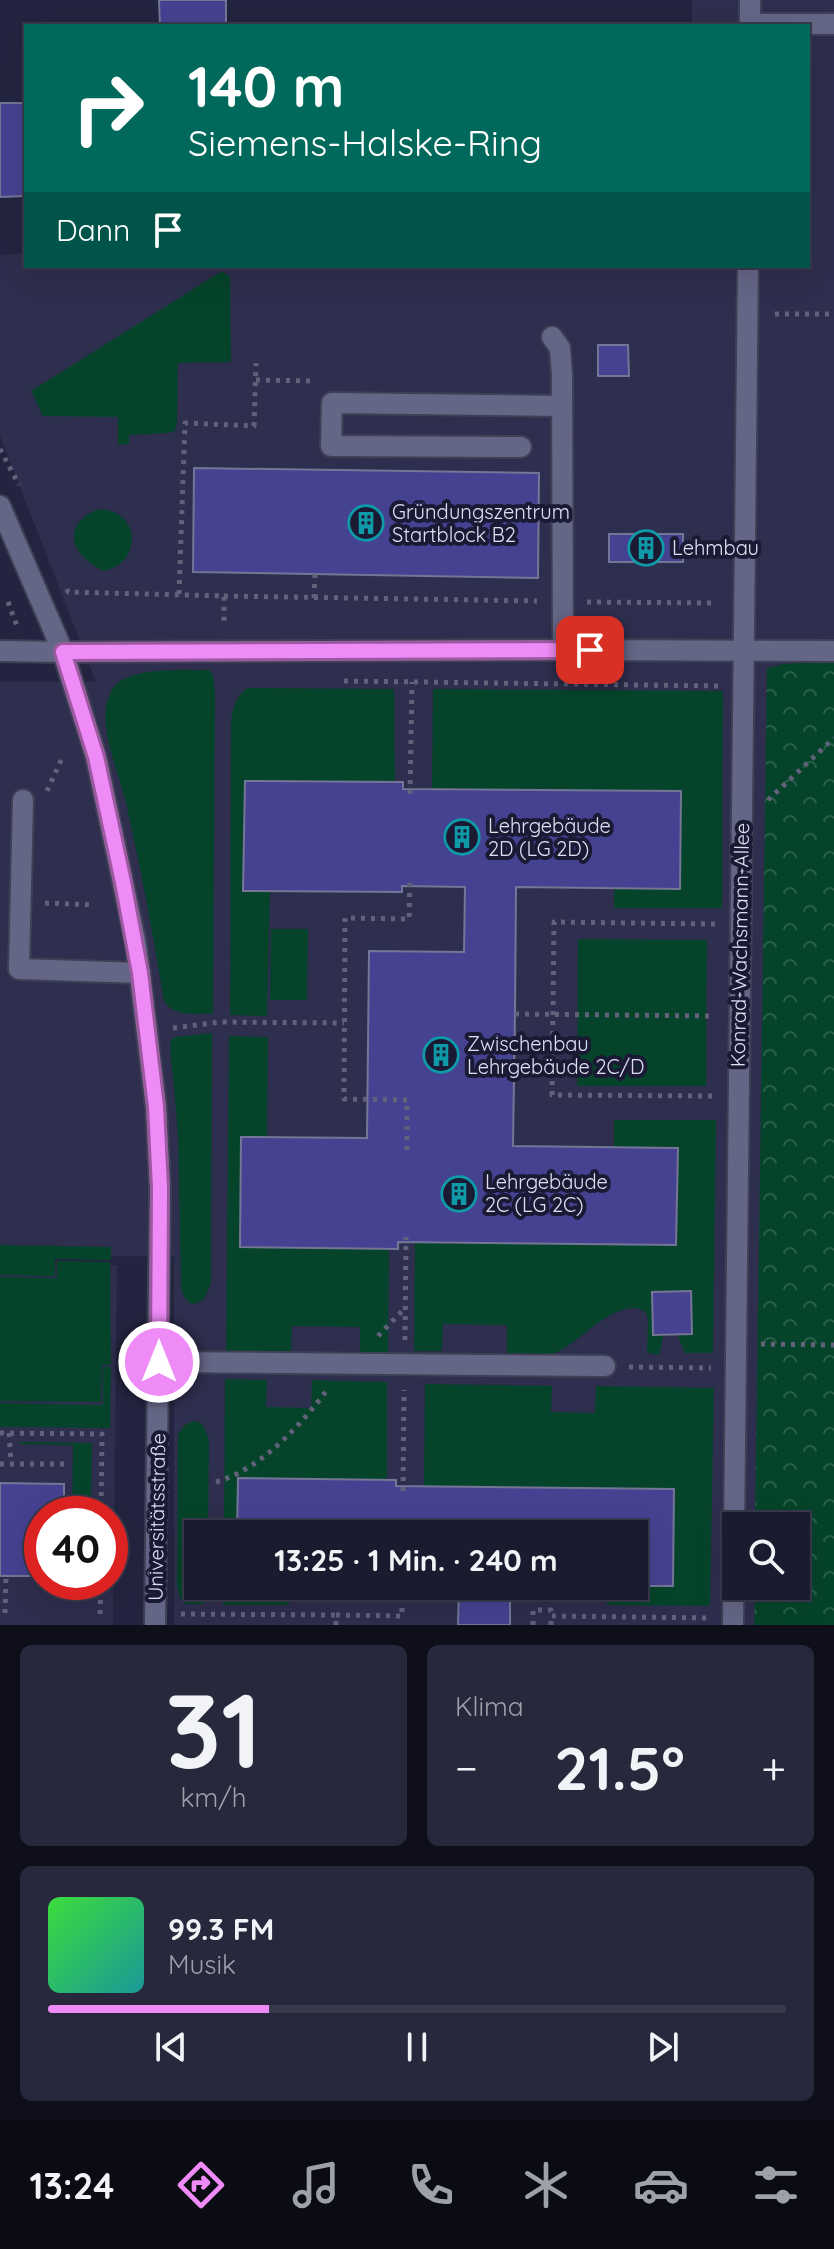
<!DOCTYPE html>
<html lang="de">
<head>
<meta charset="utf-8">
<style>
	body { margin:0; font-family:Quicksand,sans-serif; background:#27283b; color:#f1f3f6; height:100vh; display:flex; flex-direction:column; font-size:30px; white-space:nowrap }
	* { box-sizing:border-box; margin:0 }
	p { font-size:26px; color:#9fa1aa }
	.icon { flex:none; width:44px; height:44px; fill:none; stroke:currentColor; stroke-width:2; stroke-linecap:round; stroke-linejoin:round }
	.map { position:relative; height:1625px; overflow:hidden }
	.drawer { display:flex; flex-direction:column; gap:20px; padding:20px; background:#0e0f1a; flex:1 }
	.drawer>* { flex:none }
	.hud { position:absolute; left:24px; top:24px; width:786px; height:244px; border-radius:0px; box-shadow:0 8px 32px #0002,0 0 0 2px #38394b; background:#00695c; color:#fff; overflow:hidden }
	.fabs { position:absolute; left:722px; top:1512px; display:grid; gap:16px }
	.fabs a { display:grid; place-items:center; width:88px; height:88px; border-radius:0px; background:#1a1b2f; box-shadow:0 8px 32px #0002,0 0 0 2px #38394b; font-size:40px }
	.speed { position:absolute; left:24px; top:1496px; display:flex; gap:16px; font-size:40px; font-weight:700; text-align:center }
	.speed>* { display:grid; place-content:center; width:104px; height:104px; border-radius:50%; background:#1a1b2f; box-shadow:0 8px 32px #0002,0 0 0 2px #38394b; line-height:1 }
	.speed .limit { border:12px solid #d22; background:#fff; color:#111 }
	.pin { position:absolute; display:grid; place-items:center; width:68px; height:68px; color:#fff; margin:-34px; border-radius:16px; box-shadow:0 4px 12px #0006 }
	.me { position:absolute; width:88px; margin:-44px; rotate:0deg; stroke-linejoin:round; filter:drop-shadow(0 0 6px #0008) }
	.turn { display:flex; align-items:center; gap:28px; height:168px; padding:0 32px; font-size:36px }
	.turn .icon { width:104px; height:104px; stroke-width:2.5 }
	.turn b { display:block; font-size:56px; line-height:68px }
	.then { display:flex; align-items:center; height:76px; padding:0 32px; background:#0003; gap:16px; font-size:30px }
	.big { font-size:60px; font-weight:700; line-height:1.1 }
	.drawer .card { flex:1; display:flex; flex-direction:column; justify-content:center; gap:12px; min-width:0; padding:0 28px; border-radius:12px; background:#27283b }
	.drawer .dial { align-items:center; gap:0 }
	.dial b { font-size:104px; line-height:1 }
	.song { display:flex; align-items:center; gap:24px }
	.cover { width:96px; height:96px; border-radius:12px; background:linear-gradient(135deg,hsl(120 70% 55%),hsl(180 70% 35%)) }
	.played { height:8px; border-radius:4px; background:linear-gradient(90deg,#ef8bf6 30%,#38394b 30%) }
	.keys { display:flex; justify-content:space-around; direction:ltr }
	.heat { display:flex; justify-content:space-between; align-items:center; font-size:44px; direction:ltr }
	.drawer .tiles { flex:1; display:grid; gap:20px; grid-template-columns:1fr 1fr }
	.card:last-child { grid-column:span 2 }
	.trip { position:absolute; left:184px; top:1520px; width:464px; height:80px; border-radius:0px; background:#1a1b2f; box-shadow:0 8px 32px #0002,0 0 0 2px #38394b; font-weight:700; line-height:80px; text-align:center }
	.tabs { display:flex; height:128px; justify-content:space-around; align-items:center; background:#0a0b13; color:#9fa1aa }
	.tabs .icon { width:56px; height:56px }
	.tabs .current { color:#ef8bf6 }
	.tabs b { font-size:36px; color:#f1f3f6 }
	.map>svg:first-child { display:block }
	.built { fill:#2e2e4e; fill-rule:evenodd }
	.green { fill:#05442a }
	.park { fill:url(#park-crowns) }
	.building { fill:#464292; stroke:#747696; stroke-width:2 }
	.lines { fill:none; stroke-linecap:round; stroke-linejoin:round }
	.service-casing { stroke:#3f3f56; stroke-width:24 }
	.pedestrian-casing { stroke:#3f3f56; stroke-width:24 }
	.minor-casing { stroke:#3f3f56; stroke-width:24 }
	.tertiary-casing { stroke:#3f3f56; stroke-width:24 }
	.path { stroke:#61627a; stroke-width:5; stroke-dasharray:4 6; stroke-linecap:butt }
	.service { stroke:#646686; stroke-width:20 }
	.pedestrian { stroke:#646686; stroke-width:20 }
	.minor { stroke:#646686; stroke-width:20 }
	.tertiary { stroke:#646686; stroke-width:20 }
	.route-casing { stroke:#9b5aa0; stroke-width:20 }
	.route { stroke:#ef8bf6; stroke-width:14 }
	.labels { text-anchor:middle; stroke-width:8; stroke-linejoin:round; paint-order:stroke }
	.poi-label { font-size:20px; fill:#dee0f2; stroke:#1a1a34; text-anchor:start }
	.street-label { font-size:20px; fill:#dee0f2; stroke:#1a1a34 }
</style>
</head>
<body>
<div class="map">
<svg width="834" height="1625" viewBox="0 0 834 1625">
	<defs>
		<pattern id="park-crowns" width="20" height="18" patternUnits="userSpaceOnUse" patternTransform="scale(2)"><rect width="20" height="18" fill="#05442a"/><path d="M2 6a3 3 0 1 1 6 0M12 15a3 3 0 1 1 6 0" fill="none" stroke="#295f49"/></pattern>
	</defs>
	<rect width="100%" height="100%" fill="#23243f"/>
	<g class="built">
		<path d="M692,0H834V1625H174V1256L0,1257V682H96L0,436V255L26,253V266H808V26H692ZM736,1526H796V1586H736ZM198,1534H634V1586H198Z"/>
		<path d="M0,1264L117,1265L113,1625H0ZM42,1514H110V1582H42Z"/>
	</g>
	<g class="green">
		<path d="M222,271L230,277L231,362L178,363L177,423L175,431L168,433L129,435V444L118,445V417L43,416L31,391Z"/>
		<path d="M100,509C143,512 141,565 103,571C93,565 83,559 77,549C67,530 82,514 100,509Z"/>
		<path d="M209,670L213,675L215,693L213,1014C195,1013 175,1018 164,1001C153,935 141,869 126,803C120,778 109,753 106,727C104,714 106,696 115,686C133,666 184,671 209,670Z"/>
		<path d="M248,688L394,689L395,782L245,781L243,890L270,891L267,1016L230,1015L231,721C233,708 236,694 248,688Z"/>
		<path d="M433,689L723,691L722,908H614V888H680L681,792L432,789Z"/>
		<path d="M271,929H308L307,1000H270Z"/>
		<path d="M578,939L707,940L706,1086H577Z"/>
		<path d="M212,1033L211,1280C207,1307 185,1314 181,1285L178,1133L170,1047L171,1040L175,1037Z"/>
		<path d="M229,1036L268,1037L267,1137L241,1138L240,1247L389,1249L388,1354L360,1353V1327L292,1326L291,1353H226Z"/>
		<path d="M614,1120H716L713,1353H685L677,1334L652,1292L653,1334H664L659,1355L647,1353L648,1321L646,1312C617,1293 579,1346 552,1354C539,1357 521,1353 507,1353V1325L443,1324L442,1351H414L415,1243L676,1245L677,1148L614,1147Z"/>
		<path d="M0,1245L111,1247V1260L55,1259V1276L0,1275Z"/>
		<path d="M57,1261L110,1262L111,1365H102L101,1402L0,1401V1277L57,1278Z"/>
		<path d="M103,1367H111L110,1428L0,1427V1403L103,1405Z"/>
		<path d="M225,1379L267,1380L266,1407L311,1408L312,1380L387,1382V1480L238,1478L237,1534H224Z"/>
		<path d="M425,1384L552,1386L551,1412L595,1413L596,1386L714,1388L710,1606L607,1605L608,1586H673L674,1489L424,1487Z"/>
		<path d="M195,1421L202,1424L207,1434L209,1442L208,1534H198V1586H207L206,1601L203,1604H186L180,1598L177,1585L178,1434L186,1424Z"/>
		<path d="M20,1442L92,1443L91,1514H72L73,1445L19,1444Z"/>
		<path d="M223,1586H236L237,1589H288L289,1605H223Z"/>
	</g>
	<path class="park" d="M834,661V1625H754L755,1586H796V1526H755L767,668L784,664Z"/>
	<g class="building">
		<path d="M159,0H226V26H160Z"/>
		<path d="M0,103H26V196L0,197Z"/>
		<path d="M598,345H628L629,376H598Z"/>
		<path d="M194,468L539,473L538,578L193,572Z"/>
		<rect x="609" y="534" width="74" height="28"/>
		<path d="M245,781L403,782V789L681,791L680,889L516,887L515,1014L513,1146L678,1148L676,1245L398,1242V1249L240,1247L241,1137L367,1138L369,951L464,952L465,887L402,886V892L243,891Z"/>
		<path d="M691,1291L692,1334L653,1335L652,1292Z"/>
		<path d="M238,1478L396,1480V1486L674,1489L673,1586H634V1534H237Z"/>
		<path d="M0,1483L64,1484V1514H42V1576H0Z"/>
		<path d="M459,1586H510V1625H458Z"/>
	</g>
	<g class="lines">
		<defs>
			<g id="service">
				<path d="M750,24H834"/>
				<path d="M552,337L560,348L562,375L563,650"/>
				<path d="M521,447L331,446L332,403L562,406"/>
				<path d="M63,652L563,650L834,651"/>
				<path d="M23,800L19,969L140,973"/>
				<path d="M159,1362L605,1366"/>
			</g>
			<g id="pedestrian">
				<path d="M750,26V0"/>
				<path d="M733,1625L748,266"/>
			</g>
			<path id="minor" d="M0,651L63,652"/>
			<path id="tertiary" d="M0,506L63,652L96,757L136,944L156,1107L160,1188L155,1625"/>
		</defs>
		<use href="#service" class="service-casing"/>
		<use href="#pedestrian" class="pedestrian-casing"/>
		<use href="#minor" class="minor-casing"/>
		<use href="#tertiary" class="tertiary-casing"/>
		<g class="path">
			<path d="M775,314H834"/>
			<path d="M256,380L314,381"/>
			<path d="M0,449L19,485"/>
			<path d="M67,589L68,592L224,596V627"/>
			<path d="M179,594L185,423L254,426L256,363"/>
			<path d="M224,596L537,601"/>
			<path d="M314,598L315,574"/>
			<path d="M8,602L17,626"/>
			<path d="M587,602L717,603"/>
			<path d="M344,681L718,686"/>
			<path d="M47,791L63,756"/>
			<path d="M410,794L412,682"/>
			<path d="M768,800L834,738"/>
			<path d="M45,903L95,905"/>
			<path d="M515,1014L715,1016"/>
			<path d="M173,1028L220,1022L344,1023"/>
			<path d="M712,1096L552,1095L554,922L715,924"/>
			<path d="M407,1150V1100L344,1099L345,918L409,919L410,880"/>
			<path d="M378,1336L405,1308"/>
			<path d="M405,1340L406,1237"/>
			<path d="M761,1344L834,1345"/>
			<path d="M629,1367L711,1368"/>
			<path d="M0,1433L102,1434L101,1514"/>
			<path d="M9,1433L11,1463"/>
			<path d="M0,1464H65"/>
			<path d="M216,1482C260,1470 301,1425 327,1390"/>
			<path d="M403,1491L404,1390"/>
			<path d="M5,1613L6,1576"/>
			<path d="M100,1614L101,1582"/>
			<path d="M181,1614L336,1615"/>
			<path d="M336,1625V1615L402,1616V1586"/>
			<path d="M533,1625V1610H551V1616"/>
			<path d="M551,1625V1616L708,1618"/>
		</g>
		<use href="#service" class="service"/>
		<use href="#pedestrian" class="pedestrian"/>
		<use href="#minor" class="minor"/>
		<use href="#tertiary" class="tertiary"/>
	</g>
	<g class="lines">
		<defs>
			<path id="route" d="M159,1362L160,1188L156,1107L140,973L123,882L96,757L63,652L590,650"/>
		</defs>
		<use href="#route" class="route-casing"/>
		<use href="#route" class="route"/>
	</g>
	<defs>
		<symbol id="building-ring" viewBox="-11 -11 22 22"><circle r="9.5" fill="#1a1a34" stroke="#0f9aa8" stroke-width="1.5"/><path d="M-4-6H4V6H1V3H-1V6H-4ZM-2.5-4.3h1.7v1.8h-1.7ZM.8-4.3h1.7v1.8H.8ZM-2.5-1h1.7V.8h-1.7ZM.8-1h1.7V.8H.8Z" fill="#0f9aa8"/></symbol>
	</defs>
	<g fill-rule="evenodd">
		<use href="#building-ring" x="346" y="503" width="40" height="40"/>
		<use href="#building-ring" x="626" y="528" width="40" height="40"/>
		<use href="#building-ring" x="442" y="817" width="40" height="40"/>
		<use href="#building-ring" x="421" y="1035" width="40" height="40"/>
		<use href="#building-ring" x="439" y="1174" width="40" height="40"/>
	</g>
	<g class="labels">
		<g class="poi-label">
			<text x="392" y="519">Gründungszentrum<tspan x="392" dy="23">Startblock B2</tspan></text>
			<text x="672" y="555">Lehmbau</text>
			<text x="488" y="833">Lehrgebäude<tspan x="488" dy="23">2D (LG 2D)</tspan></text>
			<text x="467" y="1051">Zwischenbau<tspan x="467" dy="23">Lehrgebäude 2C/D</tspan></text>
			<text x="485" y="1189">Lehrgebäude<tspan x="485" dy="23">2C (LG 2C)</tspan></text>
		</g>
		<g class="street-label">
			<text transform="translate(740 945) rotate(-89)" y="7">Konrad-Wachsmann-Allee</text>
			<text transform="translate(157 1517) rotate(-89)" y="7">Universitätsstraße</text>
		</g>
	</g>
</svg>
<div class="fabs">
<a><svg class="icon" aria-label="search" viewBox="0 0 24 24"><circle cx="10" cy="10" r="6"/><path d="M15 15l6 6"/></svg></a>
</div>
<div class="speed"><div class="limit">40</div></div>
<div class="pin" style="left:590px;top:650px;background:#d93025"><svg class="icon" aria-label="arrive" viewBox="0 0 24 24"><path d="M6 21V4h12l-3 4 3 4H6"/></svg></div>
<svg class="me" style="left:159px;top:1362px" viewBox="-20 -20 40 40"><circle r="17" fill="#ef8bf6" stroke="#fff" stroke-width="3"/><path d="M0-11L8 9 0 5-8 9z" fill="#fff"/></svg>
<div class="trip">13:25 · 1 Min. · 240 m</div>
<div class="hud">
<div class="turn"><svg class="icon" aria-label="right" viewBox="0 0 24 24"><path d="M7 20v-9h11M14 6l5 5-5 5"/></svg><div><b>140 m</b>Siemens-Halske-Ring</div></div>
<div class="then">Dann<svg class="icon" aria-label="arrive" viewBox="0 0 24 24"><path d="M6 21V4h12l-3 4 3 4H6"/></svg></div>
</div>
</div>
<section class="drawer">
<div class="tiles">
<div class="card dial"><b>31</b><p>km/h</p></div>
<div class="card"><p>Klima</p>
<div class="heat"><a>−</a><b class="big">21.5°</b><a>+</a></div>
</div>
<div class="card">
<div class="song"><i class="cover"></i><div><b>99.3 FM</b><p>Musik</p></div></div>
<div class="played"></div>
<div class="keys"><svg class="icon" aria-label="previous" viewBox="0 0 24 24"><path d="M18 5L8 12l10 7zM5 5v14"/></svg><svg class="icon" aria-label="pause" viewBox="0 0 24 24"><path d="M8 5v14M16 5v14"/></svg><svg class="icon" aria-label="next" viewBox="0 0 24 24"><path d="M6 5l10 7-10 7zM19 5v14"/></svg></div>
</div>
</div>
</section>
<nav class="tabs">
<b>13:24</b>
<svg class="icon current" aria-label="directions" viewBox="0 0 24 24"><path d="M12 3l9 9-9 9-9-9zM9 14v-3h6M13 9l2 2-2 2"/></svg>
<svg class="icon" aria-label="music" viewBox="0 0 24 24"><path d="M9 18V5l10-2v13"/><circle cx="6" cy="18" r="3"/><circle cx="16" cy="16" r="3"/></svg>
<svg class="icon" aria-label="phone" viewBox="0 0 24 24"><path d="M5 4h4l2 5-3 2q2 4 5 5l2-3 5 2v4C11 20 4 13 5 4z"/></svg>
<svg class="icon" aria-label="climate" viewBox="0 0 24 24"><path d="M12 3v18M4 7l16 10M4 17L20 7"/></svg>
<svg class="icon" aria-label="car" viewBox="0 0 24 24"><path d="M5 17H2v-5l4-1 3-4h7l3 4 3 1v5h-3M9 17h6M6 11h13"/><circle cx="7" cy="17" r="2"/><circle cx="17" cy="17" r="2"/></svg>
<svg class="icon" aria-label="filters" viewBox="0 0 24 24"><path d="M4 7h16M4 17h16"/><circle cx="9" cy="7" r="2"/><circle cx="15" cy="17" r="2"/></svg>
</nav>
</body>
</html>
